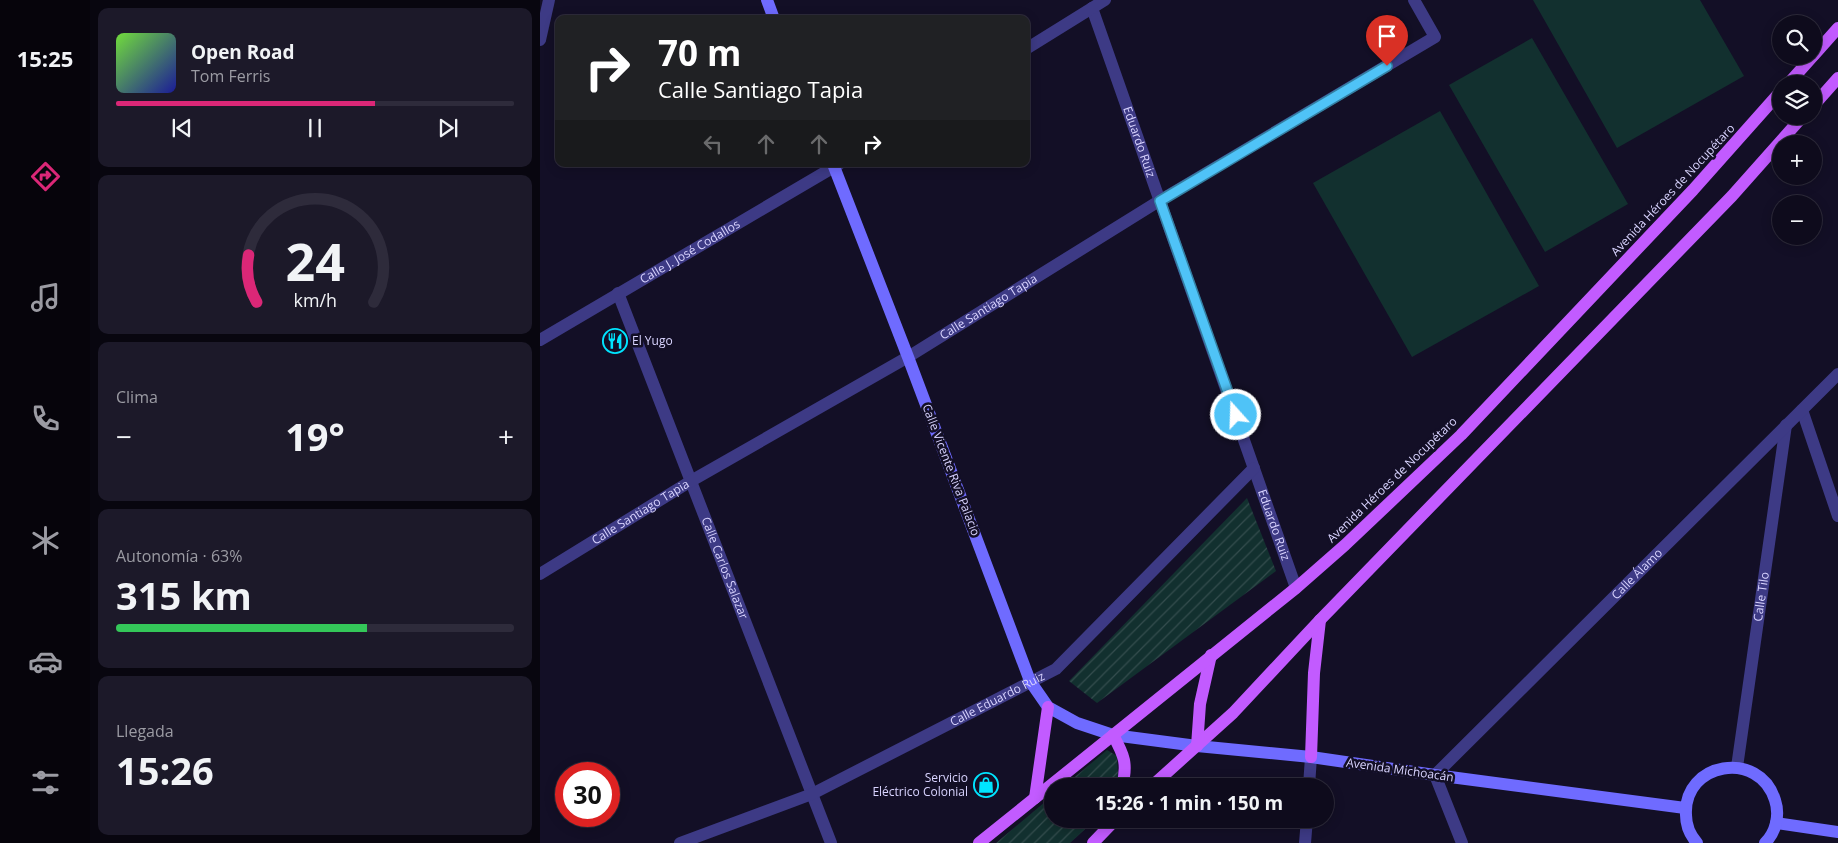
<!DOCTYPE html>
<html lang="es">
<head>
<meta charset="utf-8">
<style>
	body { margin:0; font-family:"Open Sans",sans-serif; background:#1c1929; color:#f1f3f6; height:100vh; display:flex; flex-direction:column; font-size:19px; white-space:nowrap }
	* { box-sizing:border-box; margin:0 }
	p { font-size:16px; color:#9b9ba3 }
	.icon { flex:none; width:28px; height:28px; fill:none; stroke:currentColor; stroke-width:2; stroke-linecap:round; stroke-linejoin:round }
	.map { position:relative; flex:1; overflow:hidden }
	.drawer { display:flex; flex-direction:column; gap:8px; padding:8px; background:#08060f; width:450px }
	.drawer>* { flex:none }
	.guide { position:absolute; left:15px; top:15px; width:475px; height:152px; border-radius:10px; box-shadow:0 2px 12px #0003,0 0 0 1px #2e2b3b; background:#202124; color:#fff; overflow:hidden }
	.tools { position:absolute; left:1232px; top:15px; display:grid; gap:10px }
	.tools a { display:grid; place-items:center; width:50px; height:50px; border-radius:50%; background:#0e0b1c; box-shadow:0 2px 12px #0003,0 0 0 1px #2e2b3b; font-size:25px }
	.speed { position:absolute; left:15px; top:762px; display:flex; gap:10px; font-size:25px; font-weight:700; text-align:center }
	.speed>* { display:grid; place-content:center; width:65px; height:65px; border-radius:50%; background:#0e0b1c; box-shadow:0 2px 12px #0003,0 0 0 1px #2e2b3b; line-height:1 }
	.speed .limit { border:8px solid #d22; background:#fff; color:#111 }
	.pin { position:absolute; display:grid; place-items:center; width:42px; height:42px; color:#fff; margin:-51px -21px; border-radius:50% 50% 50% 0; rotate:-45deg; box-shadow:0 0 5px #0007 }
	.pin .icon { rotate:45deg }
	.me { position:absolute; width:55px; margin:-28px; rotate:340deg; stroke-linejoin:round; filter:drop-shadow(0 0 4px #0008) }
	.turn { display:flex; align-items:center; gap:18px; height:105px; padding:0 20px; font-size:22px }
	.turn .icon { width:65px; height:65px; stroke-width:2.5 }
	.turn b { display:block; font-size:35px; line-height:42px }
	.lanes { display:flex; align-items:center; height:48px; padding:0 20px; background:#0003; justify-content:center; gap:25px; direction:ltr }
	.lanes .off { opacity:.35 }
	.big { font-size:38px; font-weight:700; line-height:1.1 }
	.drawer .tile { flex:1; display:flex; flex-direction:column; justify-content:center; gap:8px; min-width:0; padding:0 18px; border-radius:10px; background:#1c1929 }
	.drawer .dial { align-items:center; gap:0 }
	.dial svg { height:130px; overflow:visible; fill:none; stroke:#2e2b3b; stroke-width:7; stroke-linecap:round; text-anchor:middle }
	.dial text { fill:#f1f3f6; stroke:none }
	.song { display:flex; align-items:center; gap:15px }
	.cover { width:60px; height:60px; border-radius:8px; background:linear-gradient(135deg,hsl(100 70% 55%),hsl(240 70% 35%)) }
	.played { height:5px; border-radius:2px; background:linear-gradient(90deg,#db2777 65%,#2e2b3b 65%) }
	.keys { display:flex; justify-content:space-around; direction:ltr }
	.heat { display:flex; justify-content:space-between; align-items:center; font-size:28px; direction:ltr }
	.charge { height:8px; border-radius:4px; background:linear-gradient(90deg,#34c759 63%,#2e2b3b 0) }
	.trip { position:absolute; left:504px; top:778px; width:290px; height:50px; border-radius:25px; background:#0e0b1c; box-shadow:0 2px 12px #0003,0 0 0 1px #2e2b3b; font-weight:700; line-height:50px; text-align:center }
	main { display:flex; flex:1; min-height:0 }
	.tab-bar { display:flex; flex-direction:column; width:90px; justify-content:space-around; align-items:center; background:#06040b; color:#9b9ba3 }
	.tab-bar .icon { width:35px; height:35px }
	.tab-bar .selected { color:#db2777 }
	.tab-bar b { font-size:22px; color:#f1f3f6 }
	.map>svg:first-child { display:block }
	.garden { fill:url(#garden-furrows) }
	.pitch { fill:#12302f }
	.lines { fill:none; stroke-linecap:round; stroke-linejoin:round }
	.street { stroke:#3d3a85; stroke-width:12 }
	.secondary { stroke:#6f6bff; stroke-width:12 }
	.primary { stroke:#c25bff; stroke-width:12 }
	.route-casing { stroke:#337fa1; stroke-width:12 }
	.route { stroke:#4fc3f7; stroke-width:9 }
	.labels { text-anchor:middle; stroke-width:5; stroke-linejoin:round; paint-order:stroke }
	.street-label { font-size:12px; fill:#d9d4ff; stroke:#130f26 }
	.poi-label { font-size:12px; fill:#d9d4ff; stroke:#130f26; text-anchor:start }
</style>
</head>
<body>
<main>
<nav class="tab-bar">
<b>15:25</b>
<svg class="icon selected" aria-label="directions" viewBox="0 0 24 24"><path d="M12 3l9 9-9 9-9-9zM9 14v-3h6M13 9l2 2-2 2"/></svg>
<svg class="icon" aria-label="music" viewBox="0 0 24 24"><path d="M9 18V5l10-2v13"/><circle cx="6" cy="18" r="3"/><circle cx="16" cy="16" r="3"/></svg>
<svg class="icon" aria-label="phone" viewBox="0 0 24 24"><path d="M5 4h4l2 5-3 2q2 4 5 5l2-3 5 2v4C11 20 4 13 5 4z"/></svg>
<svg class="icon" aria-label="climate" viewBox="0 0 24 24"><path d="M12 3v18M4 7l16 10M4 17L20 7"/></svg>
<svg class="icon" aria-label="car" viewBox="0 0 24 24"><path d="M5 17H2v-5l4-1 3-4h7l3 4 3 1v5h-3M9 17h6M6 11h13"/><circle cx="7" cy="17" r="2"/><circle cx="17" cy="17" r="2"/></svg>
<svg class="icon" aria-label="filters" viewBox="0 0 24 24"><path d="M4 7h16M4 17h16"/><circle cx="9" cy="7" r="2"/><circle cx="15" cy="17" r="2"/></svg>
</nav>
<section class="drawer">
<div class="tile">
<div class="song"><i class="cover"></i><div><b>Open Road</b><p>Tom Ferris</p></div></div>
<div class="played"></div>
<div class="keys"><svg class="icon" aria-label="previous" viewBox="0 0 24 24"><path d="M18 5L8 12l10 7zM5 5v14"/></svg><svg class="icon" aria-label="pause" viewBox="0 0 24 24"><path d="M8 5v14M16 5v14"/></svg><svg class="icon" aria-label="next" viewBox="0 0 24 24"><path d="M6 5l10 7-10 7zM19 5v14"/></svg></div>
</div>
<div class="tile dial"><svg viewBox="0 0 100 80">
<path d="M14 69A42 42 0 1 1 86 69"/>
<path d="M14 69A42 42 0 0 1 9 40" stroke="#db2777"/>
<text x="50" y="56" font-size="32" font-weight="700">24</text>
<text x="50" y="72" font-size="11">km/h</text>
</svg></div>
<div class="tile"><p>Clima</p>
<div class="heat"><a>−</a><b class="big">19°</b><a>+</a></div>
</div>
<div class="tile"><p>Autonomía · 63%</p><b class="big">315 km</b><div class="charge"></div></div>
<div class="tile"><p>Llegada</p><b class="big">15:26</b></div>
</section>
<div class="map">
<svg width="1298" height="843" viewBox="0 0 1298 843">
	<defs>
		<pattern id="garden-furrows" width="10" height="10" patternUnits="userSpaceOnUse" patternTransform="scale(1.25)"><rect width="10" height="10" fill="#12302f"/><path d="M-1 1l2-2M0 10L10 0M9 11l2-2" fill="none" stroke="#344d4e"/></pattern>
	</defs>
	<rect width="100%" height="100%" fill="#130f26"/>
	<g class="garden">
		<path d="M707,498L736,571L557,703L529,681Z"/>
		<path d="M567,750L577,756L578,776L573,786H524Z"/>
		<path d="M512,796V819H556L530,843H456Z"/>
	</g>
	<g class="pitch">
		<path d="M993,0H1160L1204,76L1077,148Z"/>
		<path d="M992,38L1088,204L1005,252L909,85Z"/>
		<path d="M900,111L999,286L872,357L773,183Z"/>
	</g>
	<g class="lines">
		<g class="street">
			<path id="s1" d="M552,8L756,588"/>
			<path d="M0,40L9,0"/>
			<path d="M486,49L565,0"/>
			<path id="s2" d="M78,293L291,843"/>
			<path id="s3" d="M0,340L299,164"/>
			<path d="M1262,410L1298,516"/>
			<path id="s4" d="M0,574L151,481L368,357L619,201L895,37L874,0"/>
			<path id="s5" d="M1197,767L1246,425"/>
			<path d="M769,786L771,757"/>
			<path id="s6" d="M140,843L272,794L516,669L714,468"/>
			<path d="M765,843L767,819"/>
			<path id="s7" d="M922,843L895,775L1298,374"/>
		</g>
		<g class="secondary">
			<path d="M227,0L234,19"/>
			<path d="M293,164L368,357L490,681L508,707L537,723L573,735L657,746L771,757L895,775L1145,808"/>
			<path d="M1236,823L1298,832"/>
			<path d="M1157,843C1150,835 1146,826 1146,815C1143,762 1219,749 1235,800C1240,815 1236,832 1225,843"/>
		</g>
		<g class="primary">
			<path d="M1274,55L1298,28"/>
			<path d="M1248,84L1273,56"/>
			<path d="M1274,105L1298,78"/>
			<path d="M573,735C584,755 588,764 582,786"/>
			<path d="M657,746L660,704L671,655"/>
			<path d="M771,757L774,673L780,620"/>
			<path d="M612,786L693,713L780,620L1192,196L1263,116"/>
			<path d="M495,798L508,707"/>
			<path d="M439,843L756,588L805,545L921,435L1153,190L1241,91"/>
			<path d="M553,843L576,819"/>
		</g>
	</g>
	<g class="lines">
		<defs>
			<path id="route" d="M696,415L620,201L847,66"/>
		</defs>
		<use href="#route" class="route-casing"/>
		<use href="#route" class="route"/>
	</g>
	<defs>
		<symbol id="restaurant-ring" viewBox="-11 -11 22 22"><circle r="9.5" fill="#130f26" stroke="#00e5ff" stroke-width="1.5"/><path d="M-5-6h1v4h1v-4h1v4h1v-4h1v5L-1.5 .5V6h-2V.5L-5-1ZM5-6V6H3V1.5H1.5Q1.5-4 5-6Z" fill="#00e5ff"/></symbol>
		<symbol id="shop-ring" viewBox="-11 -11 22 22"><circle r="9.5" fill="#130f26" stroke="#00e5ff" stroke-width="1.5"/><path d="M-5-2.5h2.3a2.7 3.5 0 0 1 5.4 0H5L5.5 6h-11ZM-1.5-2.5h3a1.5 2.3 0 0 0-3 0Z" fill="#00e5ff"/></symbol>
	</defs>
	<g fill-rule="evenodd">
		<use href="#restaurant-ring" x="61" y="327" width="28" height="28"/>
		<use href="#shop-ring" x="432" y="771" width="28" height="28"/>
	</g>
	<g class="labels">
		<g class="street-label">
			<text dy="4" stroke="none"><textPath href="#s1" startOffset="142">Eduardo Ruiz</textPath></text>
			<text transform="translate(1133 190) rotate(-47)" y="4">Avenida Héroes de Nocupétaro</text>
			<text dy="4" stroke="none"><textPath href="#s3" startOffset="174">Calle J. José Codallos</textPath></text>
			<text dy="4" stroke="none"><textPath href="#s4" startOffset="522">Calle Santiago Tapia</textPath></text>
			<text transform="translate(411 470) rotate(69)" y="4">Calle Vicente Riva Palacio</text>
			<text transform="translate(852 480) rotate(-44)" y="4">Avenida Héroes de Nocupétaro</text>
			<text dy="4" stroke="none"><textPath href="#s4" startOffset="118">Calle Santiago Tapia</textPath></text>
			<text dy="4" stroke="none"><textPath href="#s1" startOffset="548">Eduardo Ruiz</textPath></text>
			<text dy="4" stroke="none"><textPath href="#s2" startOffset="295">Calle Carlos Salazar</textPath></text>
			<text dy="4" stroke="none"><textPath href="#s7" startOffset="358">Calle Álamo</textPath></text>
			<text dy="4" stroke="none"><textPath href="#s5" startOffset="172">Calle Tilo</textPath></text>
			<text dy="4" stroke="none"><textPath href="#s6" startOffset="349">Calle Eduardo Ruiz</textPath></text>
			<text transform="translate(860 770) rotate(8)" y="4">Avenida Michoacán</text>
		</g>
		<g class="poi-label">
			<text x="92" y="345">El Yugo</text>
			<text x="428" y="782" text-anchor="end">Servicio<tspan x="428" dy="14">Eléctrico Colonial</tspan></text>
		</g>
	</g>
</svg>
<div class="tools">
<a><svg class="icon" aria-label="search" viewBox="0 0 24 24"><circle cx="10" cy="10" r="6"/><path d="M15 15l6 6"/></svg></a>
<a><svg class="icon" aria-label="layers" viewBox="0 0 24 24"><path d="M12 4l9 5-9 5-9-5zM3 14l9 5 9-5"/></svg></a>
<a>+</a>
<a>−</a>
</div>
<div class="speed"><div class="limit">30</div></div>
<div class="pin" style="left:847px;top:66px;background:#d93025"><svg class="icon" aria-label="arrive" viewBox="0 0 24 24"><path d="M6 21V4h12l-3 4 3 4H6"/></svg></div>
<svg class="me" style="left:696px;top:415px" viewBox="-20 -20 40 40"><circle r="17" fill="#4fc3f7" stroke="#fff" stroke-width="3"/><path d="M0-11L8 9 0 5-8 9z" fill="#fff"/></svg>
<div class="trip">15:26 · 1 min · 150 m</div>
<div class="guide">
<div class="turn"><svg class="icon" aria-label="right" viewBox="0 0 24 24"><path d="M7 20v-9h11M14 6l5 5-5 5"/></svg><div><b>70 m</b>Calle Santiago Tapia</div></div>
<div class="lanes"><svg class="icon off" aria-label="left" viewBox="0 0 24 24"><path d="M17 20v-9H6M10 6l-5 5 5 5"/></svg><svg class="icon off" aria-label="ahead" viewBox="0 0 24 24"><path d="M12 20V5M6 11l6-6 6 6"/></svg><svg class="icon off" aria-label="ahead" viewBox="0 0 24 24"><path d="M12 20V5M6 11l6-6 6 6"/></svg><svg class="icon" aria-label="right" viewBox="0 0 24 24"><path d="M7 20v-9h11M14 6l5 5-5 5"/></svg></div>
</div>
</div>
</main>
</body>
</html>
